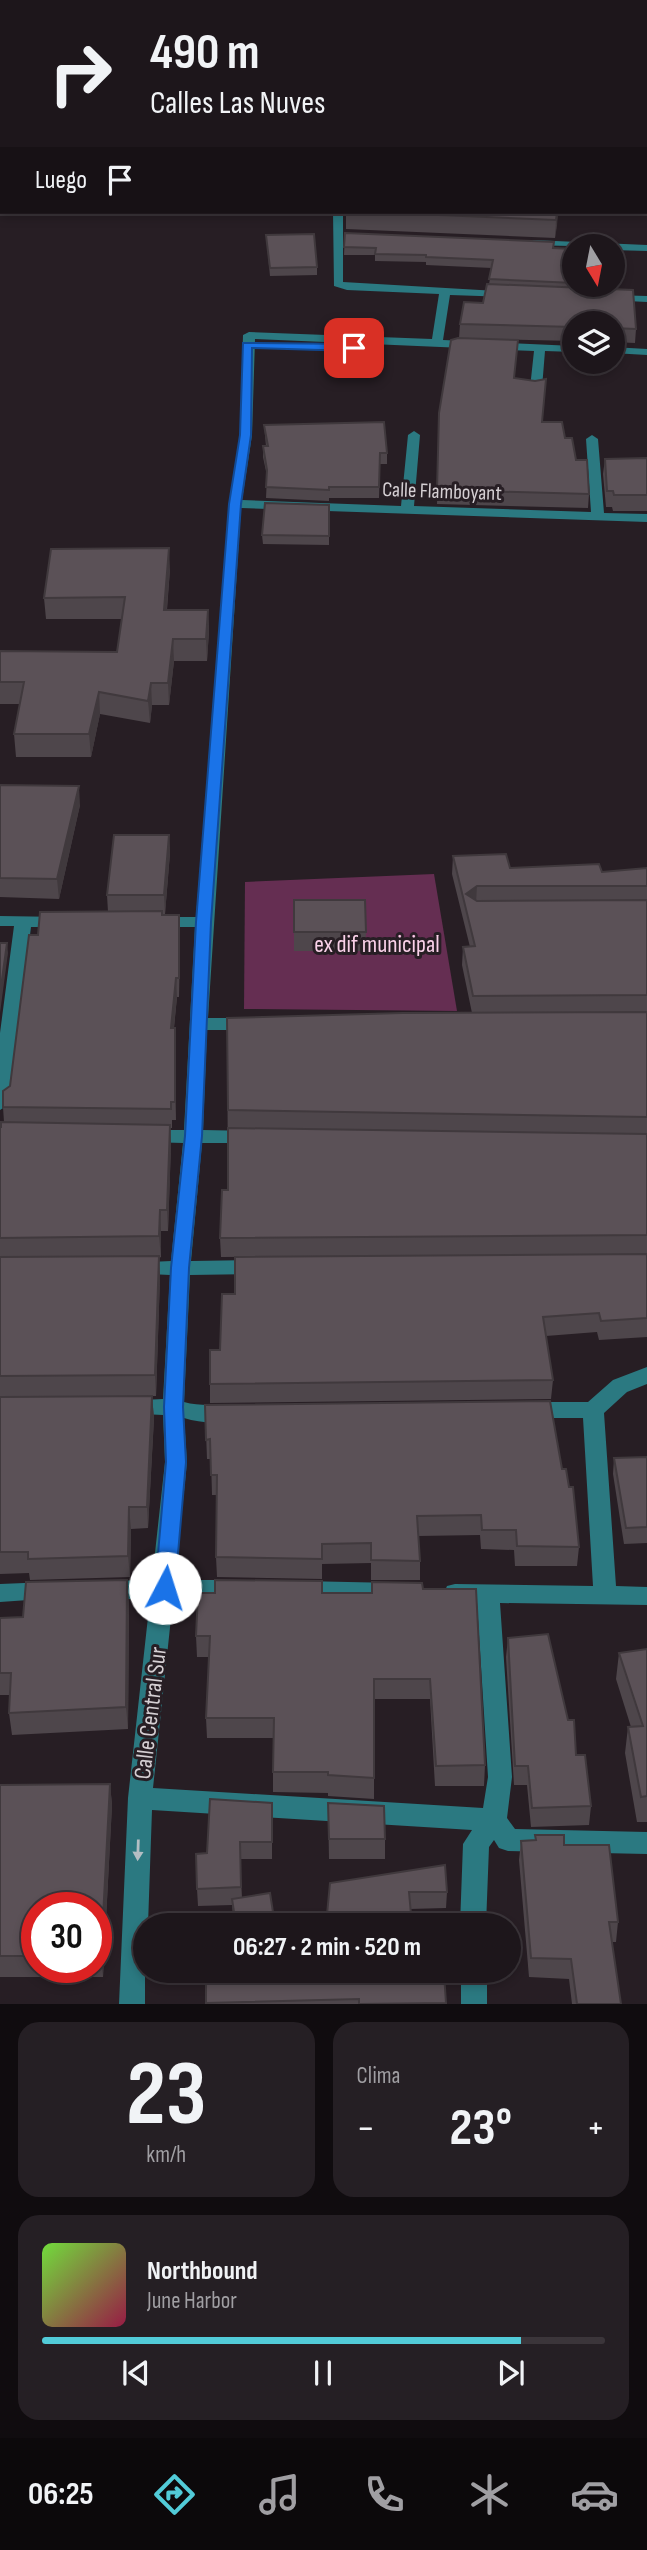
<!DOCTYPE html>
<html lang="es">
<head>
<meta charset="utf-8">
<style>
	body { margin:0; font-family:"Sofia Sans Condensed",sans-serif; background:#251f24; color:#f1f3f6; height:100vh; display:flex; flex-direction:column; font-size:26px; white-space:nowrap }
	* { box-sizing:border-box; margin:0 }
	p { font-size:23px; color:#a09fa3 }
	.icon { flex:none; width:38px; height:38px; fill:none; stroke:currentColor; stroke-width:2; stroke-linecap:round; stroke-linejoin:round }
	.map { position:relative; height:2004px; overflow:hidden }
	.sheet { display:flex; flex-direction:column; gap:18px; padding:18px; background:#100c0f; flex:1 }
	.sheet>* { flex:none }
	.guide { position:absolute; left:0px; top:0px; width:648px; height:214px; box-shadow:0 4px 10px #0003,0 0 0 2px #3b353a; background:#1d161b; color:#f1f3f6; overflow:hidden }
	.needle { width:46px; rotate:170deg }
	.tools { position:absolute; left:562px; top:234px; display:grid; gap:14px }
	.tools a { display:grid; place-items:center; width:63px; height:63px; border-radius:50%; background:#1d161b; box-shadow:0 4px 10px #0003,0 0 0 2px #3b353a; font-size:35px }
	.speed { position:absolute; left:21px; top:1892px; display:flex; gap:14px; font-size:35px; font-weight:700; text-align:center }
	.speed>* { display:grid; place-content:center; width:91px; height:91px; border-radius:50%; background:#1d161b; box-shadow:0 4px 10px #0003,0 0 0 2px #3b353a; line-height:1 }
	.speed .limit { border:10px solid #d22; background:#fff; color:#111 }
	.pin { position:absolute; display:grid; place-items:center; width:60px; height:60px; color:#fff; margin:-30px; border-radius:14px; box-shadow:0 4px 10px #0006 }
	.me { position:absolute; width:77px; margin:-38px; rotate:5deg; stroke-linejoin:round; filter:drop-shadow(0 0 5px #0008) }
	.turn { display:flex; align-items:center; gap:24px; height:147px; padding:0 35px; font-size:32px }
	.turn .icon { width:91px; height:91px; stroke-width:2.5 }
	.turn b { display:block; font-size:49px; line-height:60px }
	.then { display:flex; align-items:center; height:66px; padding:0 35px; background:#0003; gap:14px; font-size:26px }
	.big { font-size:52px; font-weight:700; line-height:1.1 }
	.sheet .card { flex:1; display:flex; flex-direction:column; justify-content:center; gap:10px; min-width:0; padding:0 24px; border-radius:21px; background:#251f24 }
	.sheet .dial { align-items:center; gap:0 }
	.dial b { font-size:91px; line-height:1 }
	.song { display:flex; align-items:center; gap:21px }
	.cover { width:84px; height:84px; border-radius:10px; background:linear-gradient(135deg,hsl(100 70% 55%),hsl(340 70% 35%)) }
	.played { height:7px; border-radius:4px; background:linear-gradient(90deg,#52cbd8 85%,#3b353a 85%) }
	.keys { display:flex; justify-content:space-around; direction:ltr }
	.heat { display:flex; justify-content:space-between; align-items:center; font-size:38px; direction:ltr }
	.sheet .tiles { flex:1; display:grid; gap:18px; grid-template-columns:1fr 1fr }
	.card:last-child { grid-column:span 2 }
	.trip { position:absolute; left:133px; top:1913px; width:388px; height:70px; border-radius:35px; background:#1d161b; box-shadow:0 4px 10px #0003,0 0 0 2px #3b353a; font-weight:700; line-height:70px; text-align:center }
	.tab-bar { display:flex; height:112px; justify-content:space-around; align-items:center; background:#0c090b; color:#a09fa3 }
	.tab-bar .icon { width:49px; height:49px }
	.tab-bar .on { color:#52cbd8 }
	.tab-bar b { font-size:32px; color:#f1f3f6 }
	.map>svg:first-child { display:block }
	.green { fill:#652e52 }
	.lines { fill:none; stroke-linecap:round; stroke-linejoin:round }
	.minor { fill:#2b7981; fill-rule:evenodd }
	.wall { fill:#4e464b; fill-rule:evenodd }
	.shaded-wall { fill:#40393d }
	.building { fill:#5b5157; stroke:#40393d; stroke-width:2 }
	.oneway { fill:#b3bec3 }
	.route { fill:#1a73e8; stroke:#114b97; stroke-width:2 }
	.labels { text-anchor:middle; stroke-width:6; stroke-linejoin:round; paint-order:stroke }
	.far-street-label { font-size:21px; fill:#d5cfd3; stroke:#271e24 }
	.park-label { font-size:24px; fill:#fad1e9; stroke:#271e24 }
	.street-label { font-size:24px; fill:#d5cfd3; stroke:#271e24 }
</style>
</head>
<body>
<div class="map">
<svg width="647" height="2004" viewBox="0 0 647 2004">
	<rect width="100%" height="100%" fill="#271e24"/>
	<path class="green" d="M434,874L457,1011L244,1009L245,882Z"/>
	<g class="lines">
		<g class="minor">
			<rect x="646" y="198" width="1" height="6"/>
			<path d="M333,212H343V282L513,292L514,294L509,297L450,295L443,340L574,346V352L545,351L542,388L536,392L530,388L534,351L255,339L252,435L242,500L401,506L408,435L414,431L420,435L414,506L591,512L586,439L592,435L598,439L604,513L647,514V522L241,508L208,1018H249L258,1024L249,1030H207L203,1130L252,1131L261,1137L252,1143H202L191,1261L259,1260L266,1262L269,1267L266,1272L259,1274L190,1275L184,1402C200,1407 217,1403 234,1408L237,1414L234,1420C218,1424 200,1423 184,1418L187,1462L175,1580H238L246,1582L249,1589L246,1596L238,1598L173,1599L153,1788L483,1808L488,1777L477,1603L447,1600L444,1593L447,1586L455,1584L593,1586L583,1418H531L523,1416L520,1410L523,1404L531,1402H588L613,1380L647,1367V1384L627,1392L604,1413L616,1586L647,1587V1605L500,1603L512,1777L507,1818L515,1829L647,1832V1854L508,1851L499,1848L494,1840L489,1847L486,1925H460L463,1844L472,1830L152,1810L148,1925H145V2004H119L128,1798L150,1599H105L97,1597L94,1590L97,1583L105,1581L152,1580L165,1462L163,1415L121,1413L118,1407L121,1401L163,1399L170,1275L129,1273L126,1268L129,1263L171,1261L183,1143L147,1142L138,1136L147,1130H184L195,927H157L149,922L157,917H196L229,504L240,435L243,335L249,332L432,339L439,294L347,290L334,286Z"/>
			<path d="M532,240L647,245V251L612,250V247L528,245V241Z"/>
			<path d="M611,295L647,296V302L607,300L606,298Z"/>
			<path d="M612,347L647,349V355L612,353Z"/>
			<path d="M0,916L63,917L71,922L63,927H31L9,1104L0,1110V1033L14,926H0Z"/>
			<path d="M301,1581L395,1583L403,1585L406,1592L403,1599L395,1601L301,1599L293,1597L290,1590L293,1583Z"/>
			<path d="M49,1582L57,1584L60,1591L57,1598L0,1602V1584Z"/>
			<rect x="461" y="1970" width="26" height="34"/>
		</g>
	</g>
	<g class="wall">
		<path d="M0,0H89L87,2H2V40H0Z"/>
		<path d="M346,212H558L555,238L346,229Z"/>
		<path d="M345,233L574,249V285H588L587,289L636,329L635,343L612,342V324H574V341L482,339L518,340L514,378L542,422L565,438L576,460L589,494L588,508L437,504L439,413L459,338L460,324L483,303L489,284L492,268L426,265V262L375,261V255H344Z"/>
		<path d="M266,235L317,267V275L270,276Z"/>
		<path d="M264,425L387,453V464H380L379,498H329V501L266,498L267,476L263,457V446H266Z"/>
		<path d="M647,458V511H613L612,507H606L603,474L605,459Z"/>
		<path d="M329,505V545L263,544L262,535Z"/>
		<path d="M170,569L167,610H208L209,631L207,661H174L169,705H152L150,723L100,714L91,757H16L14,734L20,704H0V651L117,652L122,619H46L44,598Z"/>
		<path d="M0,785L80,805L59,899L0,897Z"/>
		<path d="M169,835L170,853L165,914H162L180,933L179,997H177L174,1028H175L176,1046V1120H172V1128H170L171,1145L168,1231H161V1257L159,1258L160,1277L156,1396H152L154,1418L148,1528L131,1529L130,1577L30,1580L29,1573L0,1574V1127L4,1122L3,1107L10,1086L38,935L108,912L107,895Z"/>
		<path d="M453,856L510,868L602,872L647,868V1254L221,1257L220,1238L228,1190L227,1018L472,1013L462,965L463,947H470L452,874Z"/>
		<path d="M294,900L366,932L365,951H294Z"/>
		<path d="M647,1254V1337L599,1340L597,1332L546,1336L553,1380L551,1399L210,1403V1384L235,1294Z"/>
		<path d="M205,1405L562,1469L579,1547L577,1566H515L514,1550L481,1549L480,1535L418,1536L420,1561V1580H371V1563L322,1564V1579L217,1577L216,1557L217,1495H212L211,1459H207Z"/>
		<path d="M647,1457V1543L624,1544L613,1474L614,1458Z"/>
		<path d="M423,1589L485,1765L484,1786H435L430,1699H374V1799L328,1796V1793L273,1792V1738H207L206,1718L209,1657H197L196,1636L322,1593H372Z"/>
		<path d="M129,1601L128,1729L12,1735L9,1713L10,1695H0V1618L23,1617Z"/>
		<path d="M508,1638L576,1755L591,1806L589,1825L531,1827L527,1785H514L506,1657Z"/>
		<path d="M647,1649V1822H637L625,1753L628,1727H631L616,1679L619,1653Z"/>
		<path d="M110,1784L112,1805L103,1977H0V1785ZM37,1908H96V1967H37Z"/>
		<path d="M272,1803V1859H240L242,1898L275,1925H234L232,1905L198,1906L197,1889L207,1853Z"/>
		<path d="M328,1803L385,1839V1859H329Z"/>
		<path d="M535,1835L564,1845L618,1922L616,1942H612L621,2004H572L569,1979L529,1977L519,1860L521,1841L535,1840Z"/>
		<path d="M330,1883L447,1892L446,1908L410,1909Z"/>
		<path d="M206,1970L415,1974L446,2004H206Z"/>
	</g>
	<g class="shaded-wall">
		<path d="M2,80V90L0,92V82Z"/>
		<path d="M558,212L557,226L555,238L556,220Z"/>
		<path d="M169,548L170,569L165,631L164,610Z"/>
		<path d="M208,610L209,631L207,661L206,639Z"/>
		<path d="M173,639L174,661L169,705L168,683Z"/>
		<path d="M151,683L152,705L150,723L148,701Z"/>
		<path d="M99,692L100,714L91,757L89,734Z"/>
		<path d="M79,786L80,805L59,899L57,879Z"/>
		<path d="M169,835L170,853L165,914L164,895Z"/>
		<path d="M477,886L476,903L466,894Z"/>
		<path d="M179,915L180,933L179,997Z"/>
		<path d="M7,943L8,953L0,1013V994Z"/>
		<path d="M176,978L177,997L172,1046L171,1028Z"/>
		<path d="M175,1028L176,1046V1120L175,1102Z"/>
		<path d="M170,1125L171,1145L168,1231L167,1210Z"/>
		<path d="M160,1210L161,1231V1257L159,1236Z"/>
		<path d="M159,1256L160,1277L156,1396L155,1375Z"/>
		<path d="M152,1396L154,1418L148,1528L147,1507Z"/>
		<path d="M129,1507L131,1529L130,1577L128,1556Z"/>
		<path d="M127,1580L129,1601L128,1729L126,1707Z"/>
		<path d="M110,1784L112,1805L103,1977L101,1956Z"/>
	</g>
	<g class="building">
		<path d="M3,0H80L78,2H3Z"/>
		<rect x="0" y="6" width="2" height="25"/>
		<path d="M0,41H2V80L0,82Z"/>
		<path d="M369,212H557L556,220Z"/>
		<path d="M345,233L554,242L553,248L574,249V283L489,279L493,260L426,257V255L375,254L376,248L344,247Z"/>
		<path d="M314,234L317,267L270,268L266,235Z"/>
		<path d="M487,284L633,290L636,329L612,328V324H574V327L460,324L464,302L483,303Z"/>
		<path d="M458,338L518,340L514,378L535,381L546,379L542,422H562L565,438H572L576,460H587L589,494L437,490L439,413L451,340Z"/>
		<path d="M384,422L387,453H380L379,487H329V490L266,487L267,470L263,446H268L264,425Z"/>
		<path d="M647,458V495H614L613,491H607L605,459Z"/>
		<path d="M265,503L329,505V536L262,535Z"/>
		<path d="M169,548L164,610H208L206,639H173L168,683H151L148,701L99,692L89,734H14L24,682H0V651L117,652L125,597L44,598L51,549Z"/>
		<path d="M0,785L79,786L57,879L0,878Z"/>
		<path d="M114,835H169L164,895H107Z"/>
		<path d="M506,854L510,868L599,864L602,872L647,868V886H477L466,894L477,901L647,900V995L473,996L463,947L475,946L453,856Z"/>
		<path d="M294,900H365L366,932H294Z"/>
		<path d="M162,911V915H179V978H176L171,1028H175V1102H171V1109L3,1107V1091L10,1086L29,935H38L40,912Z"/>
		<path d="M0,943H7L0,994Z"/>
		<path d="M647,1012V1117L228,1110L227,1018L402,1013Z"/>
		<path d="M1,1122L170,1125L167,1210H160L159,1236L0,1238V1127H1Z"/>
		<path d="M228,1128L647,1134V1235L220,1238L222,1190H228Z"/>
		<path d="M647,1254V1318L601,1321L599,1313L543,1317L553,1380L210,1384V1350H220L222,1294H235V1257Z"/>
		<path d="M159,1256L155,1375L0,1376V1257Z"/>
		<path d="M152,1396L147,1507H129L128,1556L28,1559V1552H0V1397Z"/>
		<path d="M550,1401L562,1469H566L569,1487H573L579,1547L517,1546L516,1530H482L481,1515L417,1516L420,1561L371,1560V1543L322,1544V1559L216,1557L217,1475H211L210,1439L206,1440L205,1405Z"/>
		<path d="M647,1457V1527L626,1528L614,1458Z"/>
		<path d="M127,1580L126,1707L9,1713L11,1673H0V1618L23,1617L26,1582Z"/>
		<path d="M215,1580L322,1581V1593H372V1582L422,1583L423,1589H476L485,1765L436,1766L430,1679H374V1778L328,1775V1772H273L274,1718H206L210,1636H196L198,1593H215Z"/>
		<path d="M548,1634L568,1720H574L576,1755H585L591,1806L532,1808L528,1766H515L508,1638Z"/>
		<path d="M647,1649V1796L641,1797L628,1727L643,1726L619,1653Z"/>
		<path d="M110,1784L101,1956H96V1908H37V1956H0V1785Z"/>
		<path d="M210,1799L272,1803V1842H240L241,1887L197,1889L196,1854L207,1853Z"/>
		<path d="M328,1803L384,1806L385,1839H329Z"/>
		<path d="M535,1835H564V1845H609L618,1922H609L621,2004H577L571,1959L531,1958L521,1841L536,1840Z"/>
		<path d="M445,1865L447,1892H409L412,1925H326L330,1883Z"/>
		<path d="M270,1893L275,1925H236L232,1899Z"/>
		<path d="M206,1970H415V1974L444,1973L446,2003L359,2004V1999L206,2003Z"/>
	</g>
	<defs><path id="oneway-solid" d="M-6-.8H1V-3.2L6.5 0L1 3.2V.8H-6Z" transform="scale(1.75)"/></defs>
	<use class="oneway" href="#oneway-solid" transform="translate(138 1850) rotate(92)"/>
	<path class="route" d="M243,343L354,344L359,348L354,351L252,348L251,435L241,504L211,922L202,1136L189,1268L183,1407L186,1462L175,1588L172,1594L165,1596L158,1594L155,1588L166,1462L164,1407L171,1268L185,1136L196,922L229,504L240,435Z"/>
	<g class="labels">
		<g class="far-street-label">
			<text transform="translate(442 491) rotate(2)" y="7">Calle Flamboyant</text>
		</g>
		<g class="park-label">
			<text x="377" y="952">ex dif municipal</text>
		</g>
		<g class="street-label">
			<text transform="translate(150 1713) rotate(-83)" y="8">Calle Central Sur</text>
		</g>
	</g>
</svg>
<div class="tools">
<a><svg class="needle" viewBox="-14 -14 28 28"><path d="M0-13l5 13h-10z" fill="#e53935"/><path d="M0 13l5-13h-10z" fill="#a09fa3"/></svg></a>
<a><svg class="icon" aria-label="layers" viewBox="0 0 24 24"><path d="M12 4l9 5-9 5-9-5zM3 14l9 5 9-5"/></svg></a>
</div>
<div class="speed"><div class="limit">30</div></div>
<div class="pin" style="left:354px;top:348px;background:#d93025"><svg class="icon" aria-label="arrive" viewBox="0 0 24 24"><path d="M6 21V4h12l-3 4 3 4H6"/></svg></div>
<svg class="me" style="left:165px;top:1588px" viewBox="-20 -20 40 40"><circle r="19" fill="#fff"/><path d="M0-13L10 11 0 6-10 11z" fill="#1a73e8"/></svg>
<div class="trip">06:27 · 2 min · 520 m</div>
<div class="guide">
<div class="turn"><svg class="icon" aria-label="right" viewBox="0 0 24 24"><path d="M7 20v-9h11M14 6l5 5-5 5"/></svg><div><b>490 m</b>Calles Las Nuves</div></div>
<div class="then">Luego<svg class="icon" aria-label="arrive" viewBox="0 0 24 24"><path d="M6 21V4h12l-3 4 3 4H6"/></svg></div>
</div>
</div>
<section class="sheet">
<div class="tiles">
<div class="card dial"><b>23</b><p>km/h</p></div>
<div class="card"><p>Clima</p>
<div class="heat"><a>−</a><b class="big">23°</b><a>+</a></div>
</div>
<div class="card">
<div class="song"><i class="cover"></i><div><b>Northbound</b><p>June Harbor</p></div></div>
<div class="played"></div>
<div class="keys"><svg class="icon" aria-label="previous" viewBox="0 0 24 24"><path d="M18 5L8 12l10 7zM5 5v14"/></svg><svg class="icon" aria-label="pause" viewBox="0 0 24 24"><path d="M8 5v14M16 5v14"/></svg><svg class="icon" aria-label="next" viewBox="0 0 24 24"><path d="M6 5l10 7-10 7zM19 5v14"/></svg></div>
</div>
</div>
</section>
<nav class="tab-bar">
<b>06:25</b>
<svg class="icon on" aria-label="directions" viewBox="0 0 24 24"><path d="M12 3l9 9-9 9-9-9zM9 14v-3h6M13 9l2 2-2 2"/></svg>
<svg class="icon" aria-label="music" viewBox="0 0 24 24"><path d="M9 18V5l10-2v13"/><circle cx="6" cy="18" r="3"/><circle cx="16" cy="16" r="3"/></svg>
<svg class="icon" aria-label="phone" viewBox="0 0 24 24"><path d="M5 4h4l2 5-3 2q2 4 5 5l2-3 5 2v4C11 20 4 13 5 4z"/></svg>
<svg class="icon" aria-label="climate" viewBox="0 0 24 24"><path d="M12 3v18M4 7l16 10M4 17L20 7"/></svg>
<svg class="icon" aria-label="car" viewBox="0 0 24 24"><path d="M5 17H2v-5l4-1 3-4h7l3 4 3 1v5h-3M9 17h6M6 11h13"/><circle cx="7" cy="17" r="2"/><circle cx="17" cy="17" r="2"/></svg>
</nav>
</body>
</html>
